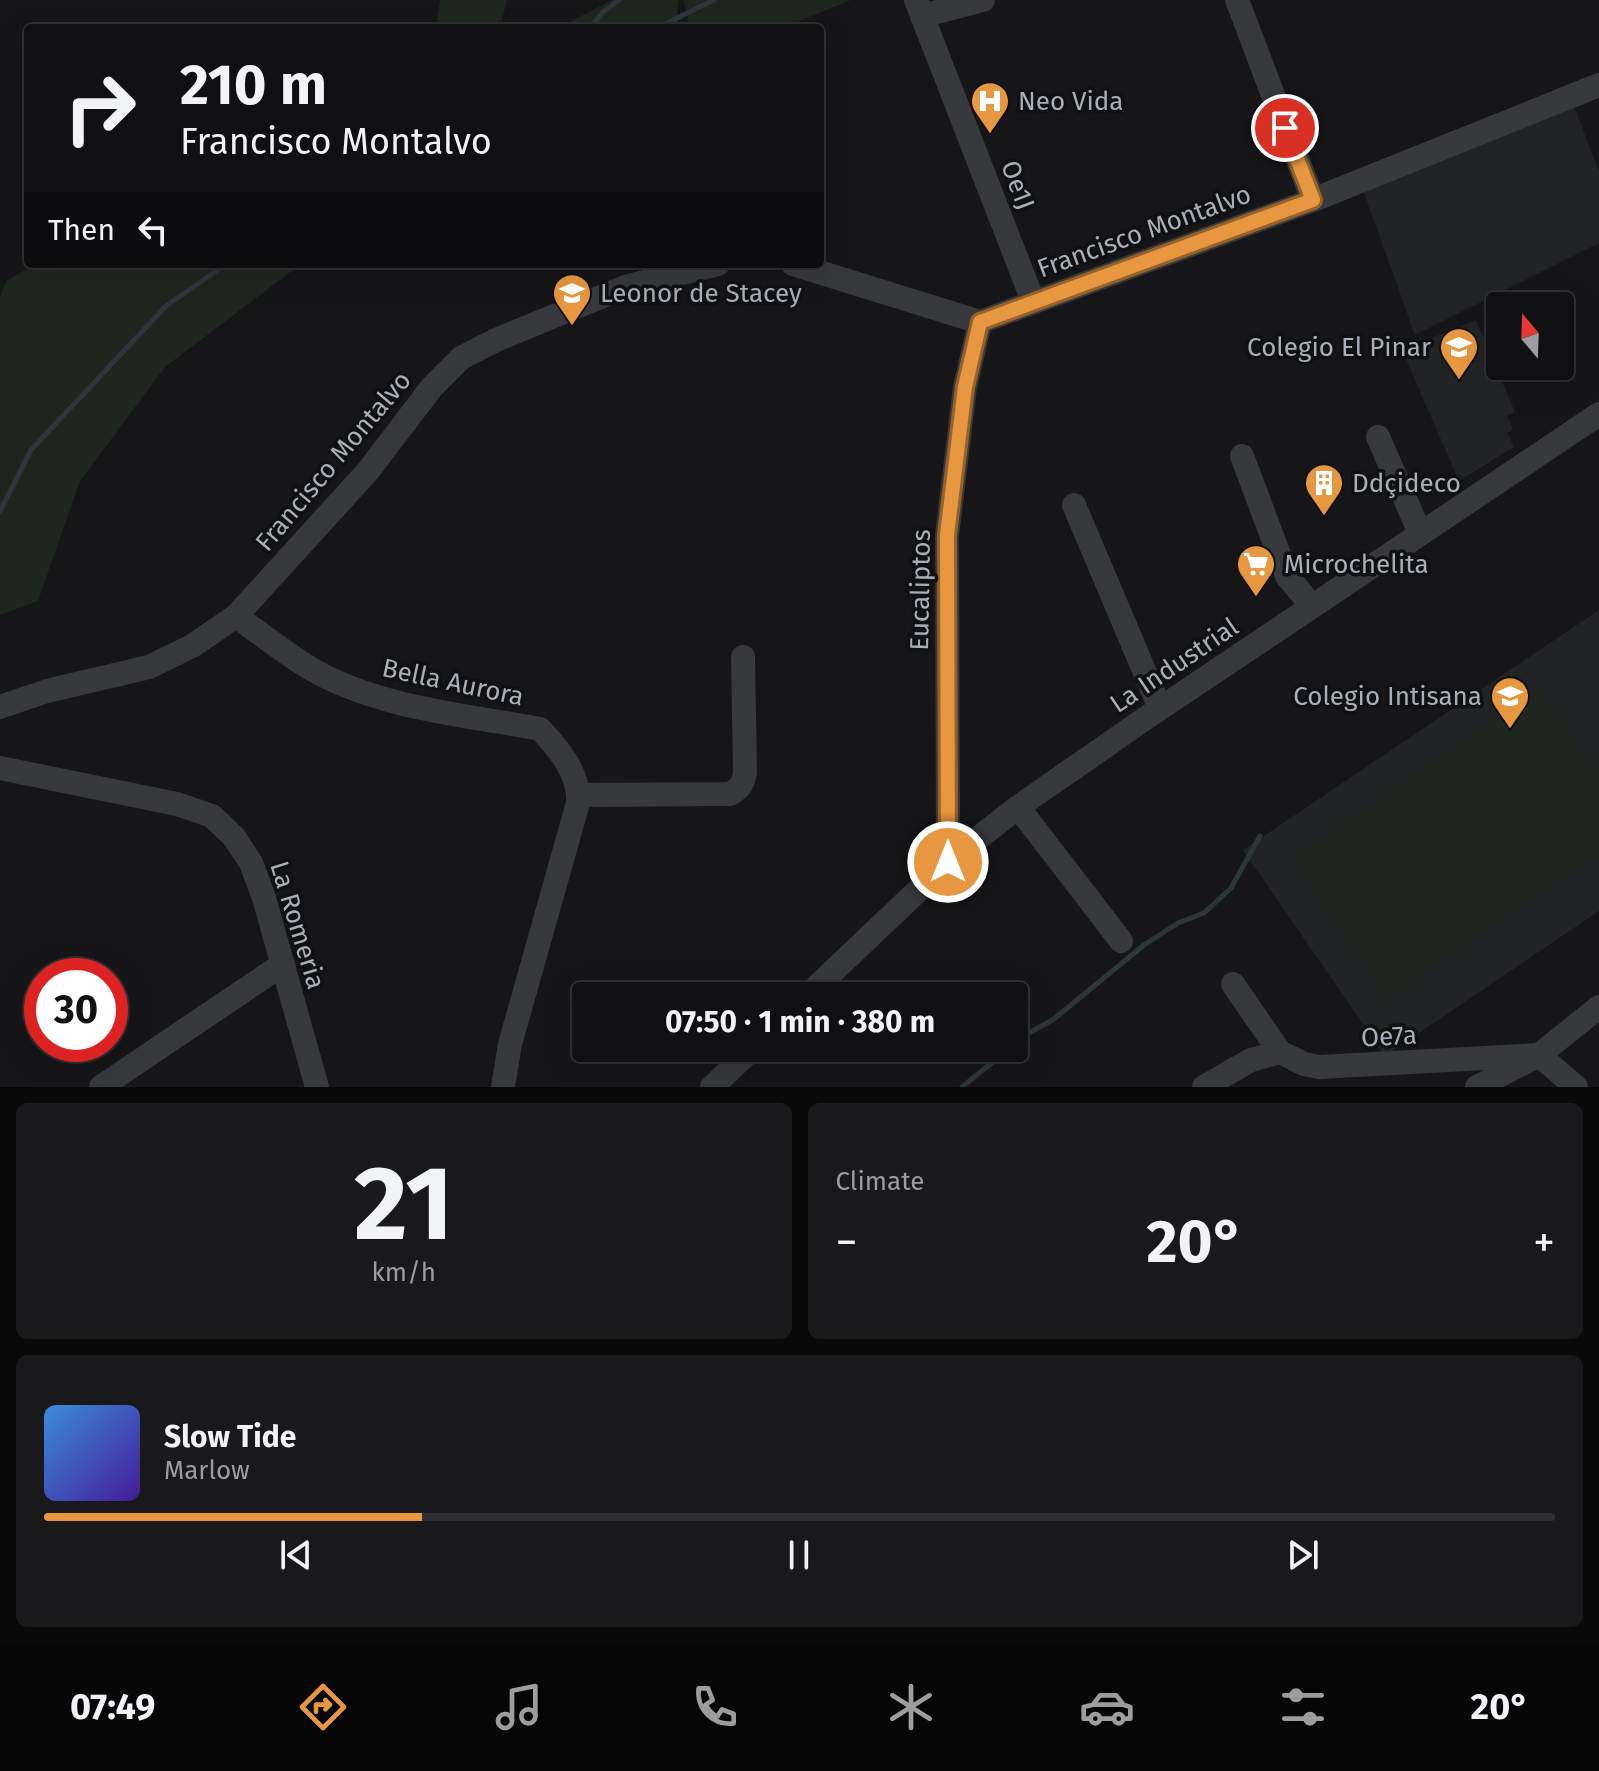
<!DOCTYPE html>
<html lang="en">
<head>
<meta charset="utf-8">
<style>
	body { margin:0; font-family:"Fira Sans",sans-serif; background:#19191b; color:#f1f3f6; height:100vh; display:flex; flex-direction:column; font-size:30px; white-space:nowrap }
	* { box-sizing:border-box; margin:0 }
	p { font-size:26px; color:#9c9d9f }
	.icon { flex:none; width:44px; height:44px; fill:none; stroke:currentColor; stroke-width:2; stroke-linecap:round; stroke-linejoin:round }
	.map { position:relative; height:1087px; overflow:hidden }
	.details { display:flex; flex-direction:column; gap:16px; padding:16px; background:#09090a; flex:1 }
	.details>* { flex:none }
	.banner { position:absolute; left:24px; top:24px; width:800px; height:244px; border-radius:8px; box-shadow:0 8px 32px #0002,0 0 0 2px #303032; background:#101012; color:#f1f3f6; overflow:hidden }
	.needle { width:52px; rotate:341deg }
	.fabs { position:absolute; left:1486px; top:292px; display:grid; gap:16px }
	.fabs a { display:grid; place-items:center; width:88px; height:88px; border-radius:8px; background:#101012; box-shadow:0 8px 32px #0002,0 0 0 2px #303032; font-size:40px }
	.speed { position:absolute; left:24px; top:958px; display:flex; gap:16px; font-size:40px; font-weight:700; text-align:center }
	.speed>* { display:grid; place-content:center; width:104px; height:104px; border-radius:50%; background:#101012; box-shadow:0 8px 32px #0002,0 0 0 2px #303032; line-height:1 }
	.speed .limit { border:12px solid #d22; background:#fff; color:#111 }
	.pin { position:absolute; display:grid; place-items:center; width:68px; height:68px; color:#fff; margin:-34px; border:4px solid #fff; border-radius:50%; box-shadow:0 2px 8px #0007 }
	.me { position:absolute; width:88px; margin:-44px; rotate:0deg; stroke-linejoin:round; filter:drop-shadow(0 0 6px #0008) }
	.turn { display:flex; align-items:center; gap:28px; height:168px; padding:0 24px; font-size:36px }
	.turn .icon { width:104px; height:104px; stroke-width:2.5 }
	.turn b { display:block; font-size:56px; line-height:68px }
	.then { display:flex; align-items:center; height:76px; padding:0 24px; background:#0003; gap:16px; font-size:30px }
	.big { font-size:60px; font-weight:700; line-height:1.1 }
	.details .tile { flex:1; display:flex; flex-direction:column; justify-content:center; gap:12px; min-width:0; padding:0 28px; border-radius:12px; background:#19191b }
	.details .dial { align-items:center; gap:0 }
	.dial b { font-size:104px; line-height:1 }
	.song { display:flex; align-items:center; gap:24px }
	.cover { width:96px; height:96px; border-radius:12px; background:linear-gradient(135deg,hsl(210 70% 55%),hsl(260 70% 35%)) }
	.played { height:8px; border-radius:4px; background:linear-gradient(90deg,#e7973f 25%,#303032 25%) }
	.keys { display:flex; justify-content:space-around; direction:ltr }
	.heat { display:flex; justify-content:space-between; align-items:center; font-size:44px; direction:ltr }
	.details .tiles { flex:1; display:grid; gap:16px; grid-template-columns:1fr 1fr }
	.tile:last-child { grid-column:span 2 }
	.trip { position:absolute; left:572px; top:982px; width:456px; height:80px; border-radius:8px; background:#101012; box-shadow:0 8px 32px #0002,0 0 0 2px #303032; font-weight:700; line-height:80px; text-align:center }
	.tab-bar { display:flex; height:128px; justify-content:space-around; align-items:center; background:#060607; color:#9c9d9f }
	.tab-bar .icon { width:56px; height:56px }
	.tab-bar .current { color:#e7973f }
	.tab-bar b { font-size:36px; color:#f1f3f6 }
	.map>svg:first-child { display:block }
	.built { fill:#222325 }
	.green { fill:#1e261f }
	.lines { fill:none; stroke-linecap:round; stroke-linejoin:round }
	.stream { stroke:#2d373b; stroke-width:5 }
	.minor { stroke:#37393d; stroke-width:24 }
	.route-casing { stroke:#966229; stroke-width:20 }
	.route { stroke:#e7973f; stroke-width:14 }
	.labels { text-anchor:middle; stroke-width:7; stroke-linejoin:round; paint-order:stroke }
	.poi-label { font-size:26px; fill:#a9afb7; stroke:#111113; text-anchor:start }
	.street-label { font-size:26px; fill:#a9afb7; stroke:#111113 }
</style>
</head>
<body>
<div class="map">
<svg width="1599" height="1087" viewBox="0 0 1599 1087">
	<rect width="100%" height="100%" fill="#161618"/>
	<g class="built">
		<path d="M1574,106L1599,172V243L1415,335L1363,190Z"/>
		<path d="M1476,320L1515,412L1507,416L1513,430L1507,433L1514,447L1459,481L1402,350Z"/>
		<path d="M1599,610V911L1385,1056L1243,850Z"/>
	</g>
	<g class="green">
		<path d="M440,0H507L500,28H436Z"/>
		<path d="M612,0H678L677,28H558Z"/>
		<path d="M684,0H851L782,28H689Z"/>
		<path d="M37,264H301L165,367L80,481L38,601L0,615V297L6,281Z"/>
		<path d="M1540,690L1599,777V853L1387,997L1292,859Z"/>
	</g>
	<g class="lines">
		<g class="stream">
			<path d="M590,28L603,12L619,0"/>
			<path d="M657,28L714,0"/>
			<path d="M0,511L31,450L166,306L226,264"/>
			<path d="M1014,1045L1027,1034L1054,1019L1144,945L1178,923L1204,913L1231,888L1260,836"/>
			<path d="M962,1087L1010,1048"/>
		</g>
		<g class="minor">
			<path d="M916,0L1033,301"/>
			<path d="M1237,0L1313,200"/>
			<path d="M922,16L983,0"/>
			<path d="M793,264L980,322L1313,200L1599,85"/>
			<path d="M1378,437L1420,533"/>
			<path d="M1242,456L1287,576L1312,606"/>
			<path d="M1074,505L1160,708"/>
			<path d="M236,616C261,634 286,654 313,670C380,708 465,715 540,729C559,749 580,774 578,803L510,1044L503,1087"/>
			<path d="M0,707L47,691L149,667L192,646L236,616L368,471L432,387L461,358L496,340L625,287L718,264"/>
			<path d="M0,768L177,804L212,816L234,837L251,863L264,898L317,1087"/>
			<path d="M578,795L730,794C740,789 744,783 745,772L743,657"/>
			<path d="M1018,807L1121,941"/>
			<path d="M948,862L947,535L965,387L980,322"/>
			<path d="M1233,984L1280,1052"/>
			<path d="M807,996L948,862L1018,807L1143,720L1599,414"/>
			<path d="M101,1087L283,964"/>
			<path d="M712,1087L753,1048"/>
			<path d="M1204,1087L1251,1060L1280,1052L1304,1064L1319,1067L1539,1055L1576,1087"/>
			<path d="M1477,1087L1539,1055L1599,1007"/>
		</g>
	</g>
	<g class="lines">
		<defs>
			<path id="route" d="M948,862L947,535L965,387L980,322L1313,200L1285,128"/>
		</defs>
		<use href="#route" class="route-casing"/>
		<use href="#route" class="route"/>
	</g>
	<defs>
		<symbol id="hospital-pin" viewBox="-11 -11 22 30"><path d="M0 17L-7.5 6A9.5 9.5 0 1 1 7.5 6Z" fill="#e7973f" stroke="#111113"/><path d="M-5-5h3v3.5h4V-5h3V5h-3V1.5h-4V5h-3Z" fill="#fff"/></symbol>
		<symbol id="school-pin" viewBox="-11 -11 22 30"><path d="M0 17L-7.5 6A9.5 9.5 0 1 1 7.5 6Z" fill="#e7973f" stroke="#111113"/><path d="M0-5L7-2L0 1L-7-2ZM-4 1L0 2.5L4 1V4Q0 6-4 4Z" fill="#fff"/></symbol>
		<symbol id="building-pin" viewBox="-11 -11 22 30"><path d="M0 17L-7.5 6A9.5 9.5 0 1 1 7.5 6Z" fill="#e7973f" stroke="#111113"/><path d="M-4-6H4V6H1V3H-1V6H-4ZM-2.5-4.3h1.7v1.8h-1.7ZM.8-4.3h1.7v1.8H.8ZM-2.5-1h1.7V.8h-1.7ZM.8-1h1.7V.8H.8Z" fill="#fff"/></symbol>
		<symbol id="supermarket-pin" viewBox="-11 -11 22 30"><path d="M0 17L-7.5 6A9.5 9.5 0 1 1 7.5 6Z" fill="#e7973f" stroke="#111113"/><path d="M-6-5.5h2.5l.6 2H6L4.5 2H-2.5L-4.4-4H-6ZM-1.5 3.2a1.3 1.3 0 1 0 .1 0ZM3 3.2a1.3 1.3 0 1 0 .1 0Z" fill="#fff"/></symbol>
		<symbol id="university-pin" viewBox="-11 -11 22 30"><path d="M0 17L-7.5 6A9.5 9.5 0 1 1 7.5 6Z" fill="#e7973f" stroke="#111113"/><path d="M0-5L7-2L0 1L-7-2ZM-4 1L0 2.5L4 1V4Q0 6-4 4Z" fill="#fff"/></symbol>
	</defs>
	<g fill-rule="evenodd">
		<use href="#hospital-pin" x="968" y="79" width="44" height="60"/>
		<use href="#school-pin" x="550" y="271" width="44" height="60"/>
		<use href="#school-pin" x="1437" y="325" width="44" height="60"/>
		<use href="#building-pin" x="1302" y="461" width="44" height="60"/>
		<use href="#supermarket-pin" x="1234" y="542" width="44" height="60"/>
		<use href="#university-pin" x="1488" y="674" width="44" height="60"/>
	</g>
	<g class="labels">
		<g class="poi-label">
			<text x="1018" y="110">Neo Vida</text>
			<text x="600" y="302">Leonor de Stacey</text>
			<text x="1431" y="356" text-anchor="end">Colegio El Pinar</text>
			<text x="1352" y="492">Ddçideco</text>
			<text x="1284" y="573">Microchelita</text>
			<text x="1482" y="705" text-anchor="end">Colegio Intisana</text>
		</g>
		<g class="street-label">
			<text transform="translate(1018 185) rotate(69)" y="9">Oe1J</text>
			<text transform="translate(1144 231) rotate(-20)" y="9">Francisco Montalvo</text>
			<text transform="translate(333 461) rotate(-50)" y="9">Francisco Montalvo</text>
			<text transform="translate(920 590) rotate(-89)" y="9">Eucaliptos</text>
			<text transform="translate(1174 665) rotate(-34)" y="9">La Industrial</text>
			<text transform="translate(453 682) rotate(12)" y="9">Bella Aurora</text>
			<text transform="translate(298 925) rotate(73)" y="9">La Romeria</text>
			<text transform="translate(1389 1036) rotate(-3)" y="9">Oe7a</text>
		</g>
	</g>
</svg>
<div class="fabs">
<a><svg class="needle" viewBox="-14 -14 28 28"><path d="M0-13l5 13h-10z" fill="#e53935"/><path d="M0 13l5-13h-10z" fill="#9c9d9f"/></svg></a>
</div>
<div class="speed"><div class="limit">30</div></div>
<div class="pin" style="left:1285px;top:128px;background:#d93025"><svg class="icon" aria-label="arrive" viewBox="0 0 24 24"><path d="M6 21V4h12l-3 4 3 4H6"/></svg></div>
<svg class="me" style="left:948px;top:862px" viewBox="-20 -20 40 40"><circle r="17" fill="#e7973f" stroke="#fff" stroke-width="3"/><path d="M0-11L8 9 0 5-8 9z" fill="#fff"/></svg>
<div class="trip">07:50 · 1 min · 380 m</div>
<div class="banner">
<div class="turn"><svg class="icon" aria-label="right" viewBox="0 0 24 24"><path d="M7 20v-9h11M14 6l5 5-5 5"/></svg><div><b>210 m</b>Francisco Montalvo</div></div>
<div class="then">Then<svg class="icon" aria-label="left" viewBox="0 0 24 24"><path d="M17 20v-9H6M10 6l-5 5 5 5"/></svg></div>
</div>
</div>
<section class="details">
<div class="tiles">
<div class="tile dial"><b>21</b><p>km/h</p></div>
<div class="tile"><p>Climate</p>
<div class="heat"><a>−</a><b class="big">20°</b><a>+</a></div>
</div>
<div class="tile">
<div class="song"><i class="cover"></i><div><b>Slow Tide</b><p>Marlow</p></div></div>
<div class="played"></div>
<div class="keys"><svg class="icon" aria-label="previous" viewBox="0 0 24 24"><path d="M18 5L8 12l10 7zM5 5v14"/></svg><svg class="icon" aria-label="pause" viewBox="0 0 24 24"><path d="M8 5v14M16 5v14"/></svg><svg class="icon" aria-label="next" viewBox="0 0 24 24"><path d="M6 5l10 7-10 7zM19 5v14"/></svg></div>
</div>
</div>
</section>
<nav class="tab-bar">
<b>07:49</b>
<svg class="icon current" aria-label="directions" viewBox="0 0 24 24"><path d="M12 3l9 9-9 9-9-9zM9 14v-3h6M13 9l2 2-2 2"/></svg>
<svg class="icon" aria-label="music" viewBox="0 0 24 24"><path d="M9 18V5l10-2v13"/><circle cx="6" cy="18" r="3"/><circle cx="16" cy="16" r="3"/></svg>
<svg class="icon" aria-label="phone" viewBox="0 0 24 24"><path d="M5 4h4l2 5-3 2q2 4 5 5l2-3 5 2v4C11 20 4 13 5 4z"/></svg>
<svg class="icon" aria-label="climate" viewBox="0 0 24 24"><path d="M12 3v18M4 7l16 10M4 17L20 7"/></svg>
<svg class="icon" aria-label="car" viewBox="0 0 24 24"><path d="M5 17H2v-5l4-1 3-4h7l3 4 3 1v5h-3M9 17h6M6 11h13"/><circle cx="7" cy="17" r="2"/><circle cx="17" cy="17" r="2"/></svg>
<svg class="icon" aria-label="filters" viewBox="0 0 24 24"><path d="M4 7h16M4 17h16"/><circle cx="9" cy="7" r="2"/><circle cx="15" cy="17" r="2"/></svg>
<b>20°</b>
</nav>
</body>
</html>
